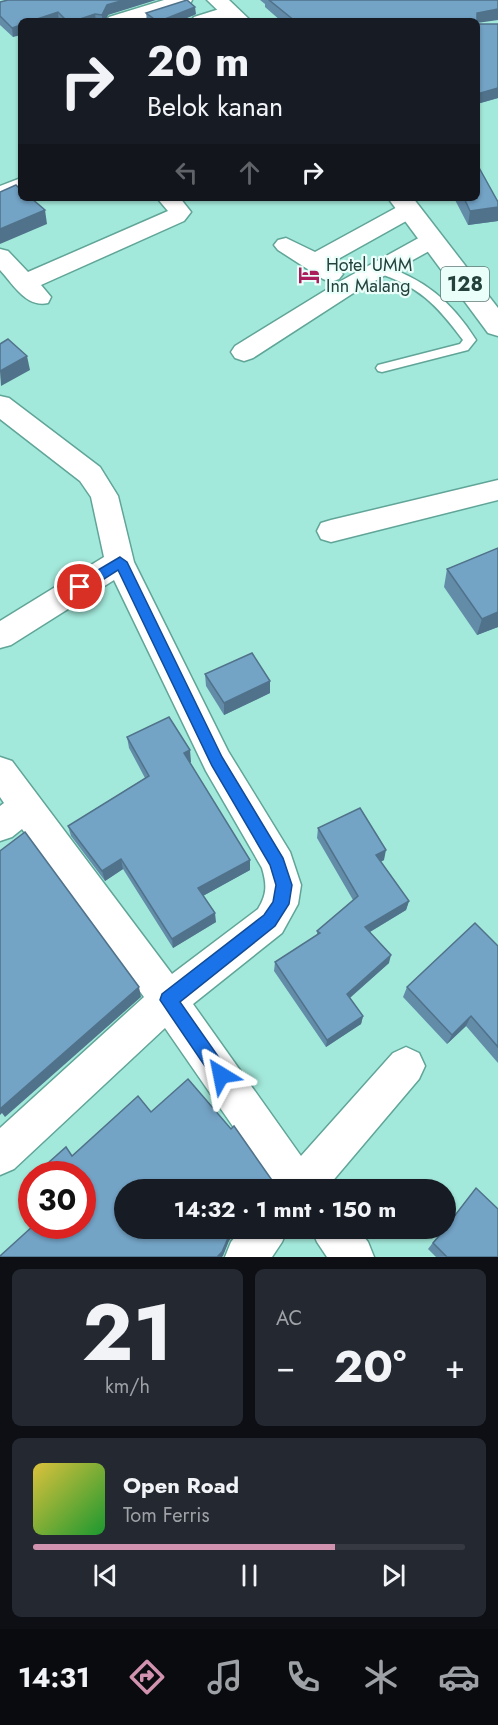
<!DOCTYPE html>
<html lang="id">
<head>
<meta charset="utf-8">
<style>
	body { margin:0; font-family:Jost,sans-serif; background:#242831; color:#f1f3f6; height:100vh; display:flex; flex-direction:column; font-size:22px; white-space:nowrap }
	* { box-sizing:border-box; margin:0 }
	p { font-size:20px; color:#9ea1a6 }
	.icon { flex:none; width:33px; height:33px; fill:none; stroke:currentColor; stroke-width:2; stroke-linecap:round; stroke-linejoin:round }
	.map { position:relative; height:1257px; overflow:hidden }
	.drawer { display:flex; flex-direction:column; gap:12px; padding:12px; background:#0d0f14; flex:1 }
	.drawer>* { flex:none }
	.guide { position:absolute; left:18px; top:18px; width:462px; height:183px; border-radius:9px; box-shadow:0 2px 4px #0004; background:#171b24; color:#f1f3f6; overflow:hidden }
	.speed { position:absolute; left:18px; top:1161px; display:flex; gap:12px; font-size:30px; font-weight:700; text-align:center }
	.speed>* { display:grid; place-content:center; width:78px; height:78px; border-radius:50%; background:#171b24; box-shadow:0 2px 4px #0004; line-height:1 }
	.speed .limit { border:9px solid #d22; background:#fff; color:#111 }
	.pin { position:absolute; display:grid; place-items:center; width:51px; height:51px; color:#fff; margin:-26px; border:3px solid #fff; border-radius:50%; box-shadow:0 2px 6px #0007 }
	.me { position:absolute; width:66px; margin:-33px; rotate:325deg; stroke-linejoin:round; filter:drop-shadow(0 0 4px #0008) }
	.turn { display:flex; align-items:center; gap:21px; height:126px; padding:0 30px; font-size:27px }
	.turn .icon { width:78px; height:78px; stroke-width:2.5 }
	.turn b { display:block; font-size:42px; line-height:51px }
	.lanes { display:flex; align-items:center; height:57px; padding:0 30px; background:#0003; justify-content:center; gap:30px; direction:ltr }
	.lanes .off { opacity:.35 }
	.big { font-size:45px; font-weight:700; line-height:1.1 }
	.drawer .card { flex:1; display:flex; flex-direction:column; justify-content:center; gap:9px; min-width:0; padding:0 21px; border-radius:9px; background:#242831 }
	.drawer .dial { align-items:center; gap:0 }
	.dial b { font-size:78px; line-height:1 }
	.song { display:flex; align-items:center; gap:18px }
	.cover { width:72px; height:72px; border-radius:9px; background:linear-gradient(135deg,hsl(50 70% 55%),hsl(130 70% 35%)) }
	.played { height:6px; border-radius:3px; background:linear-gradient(90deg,#d192b0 70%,#363941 70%) }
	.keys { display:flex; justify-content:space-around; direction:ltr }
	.heat { display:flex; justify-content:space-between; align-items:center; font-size:33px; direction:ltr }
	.drawer .tiles { flex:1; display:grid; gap:12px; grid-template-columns:1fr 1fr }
	.card:last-child { grid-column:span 2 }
	.trip { position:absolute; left:114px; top:1179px; width:342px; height:60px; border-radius:30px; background:#171b24; box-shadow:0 2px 4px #0004; font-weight:700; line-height:60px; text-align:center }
	.tabs { display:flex; height:96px; justify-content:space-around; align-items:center; background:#090b0e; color:#9ea1a6 }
	.tabs .icon { width:42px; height:42px }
	.tabs .current { color:#d192b0 }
	.tabs b { font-size:27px; color:#f1f3f6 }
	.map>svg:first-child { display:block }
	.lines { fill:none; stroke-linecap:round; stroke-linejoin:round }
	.lane-casing { stroke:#60a598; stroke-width:3 }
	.street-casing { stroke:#60a598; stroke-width:3 }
	.primary-casing { stroke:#60a598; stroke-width:3 }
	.lane { fill:#fff; fill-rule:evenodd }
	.street { fill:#fff; fill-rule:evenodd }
	.primary { fill:#fff; fill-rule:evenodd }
	.wall { fill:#638ca9 }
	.shaded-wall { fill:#50728a }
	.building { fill:#73a3c5; stroke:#50728a; stroke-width:1.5 }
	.route { fill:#1a73e8; stroke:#114b97; stroke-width:1.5 }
	.labels { text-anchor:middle; stroke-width:4.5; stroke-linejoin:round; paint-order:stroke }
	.far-poi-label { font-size:18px; fill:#24413c; stroke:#eafffa; text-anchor:start }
	.shield { fill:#eafffa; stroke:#5f7a75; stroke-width:1.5 }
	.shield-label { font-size:20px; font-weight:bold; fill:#24413c }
</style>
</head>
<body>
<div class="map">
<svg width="498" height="1257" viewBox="0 0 498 1257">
	<rect width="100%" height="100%" fill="#a3e9db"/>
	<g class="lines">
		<defs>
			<path id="lane" d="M379,265C423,277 452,302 476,340L468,350L382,372L378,371L376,368L378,365L460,344L463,340C436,304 419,286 375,272V266Z"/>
			<g id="street">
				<path d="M164,0H192L190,4L136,21H106L109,17Z"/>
				<path d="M229,6L236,8L238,12C229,25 205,21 191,21L194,17Z"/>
				<path d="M21,178V193L0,201V186Z"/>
				<path d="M157,198H180L191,212L184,221L41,285L51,297L48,303C26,308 13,284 0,270V249L8,251L28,272L168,211Z"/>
				<path d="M409,203L417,205L420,210L417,215L331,263L343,274L339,279L331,282L323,279L278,250L274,245L278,240L286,238L315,252L401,205Z"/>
				<path d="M432,233L440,235L444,240L440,245L355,292L253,358L244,361L235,358L231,352L235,346L339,282L424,235Z"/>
				<path d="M0,396L9,398L100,467L118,496L134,562L228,751L290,852L301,885L298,904L282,933L193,1004L301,1156L393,1053L406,1047L419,1053L425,1066L419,1079L325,1190H277L165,1028L14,1169L0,1175V1128L144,997L22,829L12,837L0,841V806L4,803L0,797V757L12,761L172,974L258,909C267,894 267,885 262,868L206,771L114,580L11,645L0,648V621L104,557L91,497L80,481L0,419Z"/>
				<path d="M498,480V500L331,542L321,539L317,531L321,523L331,520Z"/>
				<path d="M242,1228H288L282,1242L272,1257H225L231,1242Z"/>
				<path d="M311,1228H357L368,1242L374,1257H327L317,1242Z"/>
			</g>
			<g id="primary">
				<path d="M207,0H229L251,21H229Z"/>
				<path d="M388,198H413L498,308V336L488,333Z"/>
			</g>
		</defs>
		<use href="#lane" class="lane-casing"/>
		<use href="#street" class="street-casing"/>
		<use href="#primary" class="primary-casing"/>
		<use href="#lane" class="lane"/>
		<use href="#street" class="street"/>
		<use href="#primary" class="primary"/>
	</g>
	<g class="wall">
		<path d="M260,0H498L477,23L479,24H498V98L477,104V21H281L265,7V4Z"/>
		<path d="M0,2L108,15L105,21H21L13,37L0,25Z"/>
		<path d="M146,13L196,14L179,21H148L147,20Z"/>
		<path d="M454,198H477L498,202V221L468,225Z"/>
		<path d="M498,548V627L477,635L444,587L447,569Z"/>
		<path d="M205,674L270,693L224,715L206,686Z"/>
		<path d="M127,737L191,762H189L250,870L203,896L216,922L173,948L123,869L105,881L71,836L68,826L145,778L129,748Z"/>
		<path d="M318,828L384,860L380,862L409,901L406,910L370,932L389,963L350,998L363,1016L361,1024L326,1047L274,971L275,962L317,935V931L353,900L317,838Z"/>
		<path d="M498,946V1063L466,1026L447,1044L403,997L407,987Z"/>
		<path d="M476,1188L498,1257H436L428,1249L444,1228H446V1226Z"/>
	</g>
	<g class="shaded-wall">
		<path d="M124,0H156L108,15L105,21H102V15L107,5Z"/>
		<path d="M195,7L196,14L192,16L179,21H160Z"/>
		<path d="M498,9V20L477,23V21H476L477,13Z"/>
		<path d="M58,12L59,21H31Z"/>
		<path d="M95,14L96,21H74Z"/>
		<path d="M21,25V35L13,37L12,28Z"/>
		<path d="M498,88V98L477,104V94Z"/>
		<path d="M498,207V221L468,225L470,211Z"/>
		<path d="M45,210L47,224L0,244V229Z"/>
		<path d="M27,356L30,370L1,386L0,371Z"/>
		<path d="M498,612V627L477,635L482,619Z"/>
		<path d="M270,681V693L224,715V703Z"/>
		<path d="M190,750L191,762L185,764L184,753Z"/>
		<path d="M386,850L384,860L374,865L376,855Z"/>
		<path d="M121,859L123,869L105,881L102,871Z"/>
		<path d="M250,860V870L199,898L198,888Z"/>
		<path d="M409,901L406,910L363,936L365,927Z"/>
		<path d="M215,913L216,922L173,948L172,939Z"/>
		<path d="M391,955L389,963L346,1001L347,994Z"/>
		<path d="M139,987L141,997L5,1117L2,1113L0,1115V1109Z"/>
		<path d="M363,1016L361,1024L326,1047L327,1040Z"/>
		<path d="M471,1016L466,1026L447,1044L452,1035Z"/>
		<path d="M235,1228H239L229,1241L223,1256L222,1257H217L229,1236Z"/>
	</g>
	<g class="building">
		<path d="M8,0H124L107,5L102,15L95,14L74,21H67L58,12L31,21H21V25L12,28L0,16V2Z"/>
		<path d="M187,0L195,7L160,21H157L146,13Z"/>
		<path d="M269,0H498V9L477,13V21H295Z"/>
		<path d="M477,23L479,24H498V88L477,94Z"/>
		<path d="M477,164L498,202V207L470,211L464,198H477Z"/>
		<path d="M16,185L21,190V198H31L45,210L0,229V192Z"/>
		<path d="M8,339L27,356L0,371V344Z"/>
		<path d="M498,548V612L482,619L447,569Z"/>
		<path d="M252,653L270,681L224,703L205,674Z"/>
		<path d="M169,717L190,750L184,753L250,860L198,888L215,913L172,939L121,859L102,871L68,826L149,776L127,737Z"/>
		<path d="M360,808L386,850L376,855L409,901L365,927L391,955L347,994L363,1016L327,1040L275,962L320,933L317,931L358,896L318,828Z"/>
		<path d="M25,832L139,987L0,1109V851Z"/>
		<path d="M475,923L498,946V1047L471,1016L452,1035L407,987Z"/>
		<path d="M188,1079L231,1129L234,1126L276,1186L288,1187L285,1190H124V1228H235L229,1236L222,1252L217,1257H0V1256L33,1226H82V1174H40L38,1172L66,1147L72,1156L138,1096L151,1112Z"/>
		<path d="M476,1188L498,1209V1257H447L433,1243L446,1228V1227Z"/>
	</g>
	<path class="route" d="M120,557L127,562L222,757L283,858L292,885L289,904L275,926L180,1002L227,1069L229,1075L227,1081L221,1084L215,1081L160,1000L162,994L264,915L273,902L276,885L270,865L212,766L118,570L85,591L80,592L74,587L76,583Z"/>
	<defs>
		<symbol id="hotel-bare" viewBox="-9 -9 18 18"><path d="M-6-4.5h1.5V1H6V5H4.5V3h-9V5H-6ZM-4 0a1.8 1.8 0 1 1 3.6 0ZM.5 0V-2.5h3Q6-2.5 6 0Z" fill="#aa1c5b" stroke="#eafffa" stroke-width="2.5" paint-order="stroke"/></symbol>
	</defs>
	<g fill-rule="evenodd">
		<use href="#hotel-bare" x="294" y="260" width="30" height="30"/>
	</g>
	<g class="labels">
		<g class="far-poi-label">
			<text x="326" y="271">Hotel UMM<tspan x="326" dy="21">Inn Malang</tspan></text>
		</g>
		<rect class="shield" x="441" y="267" width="48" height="34" rx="4.5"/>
		<g class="shield-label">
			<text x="465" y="291">128</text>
		</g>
	</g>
</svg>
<div class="speed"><div class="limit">30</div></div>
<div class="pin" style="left:80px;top:587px;background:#d93025"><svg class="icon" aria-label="arrive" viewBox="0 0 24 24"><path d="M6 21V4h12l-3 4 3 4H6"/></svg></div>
<svg class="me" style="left:221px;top:1075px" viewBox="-20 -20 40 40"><path d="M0-17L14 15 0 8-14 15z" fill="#1a73e8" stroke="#fff" stroke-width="4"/></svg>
<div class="trip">14:32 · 1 mnt · 150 m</div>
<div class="guide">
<div class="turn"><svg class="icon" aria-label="right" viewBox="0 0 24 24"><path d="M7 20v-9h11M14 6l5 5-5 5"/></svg><div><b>20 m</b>Belok kanan</div></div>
<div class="lanes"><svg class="icon off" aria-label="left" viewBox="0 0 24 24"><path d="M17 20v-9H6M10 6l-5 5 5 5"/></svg><svg class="icon off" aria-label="ahead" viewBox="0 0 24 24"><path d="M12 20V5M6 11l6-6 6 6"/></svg><svg class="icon" aria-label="right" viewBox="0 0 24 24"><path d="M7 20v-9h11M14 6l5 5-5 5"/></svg></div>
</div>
</div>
<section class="drawer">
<div class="tiles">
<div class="card dial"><b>21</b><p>km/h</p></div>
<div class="card"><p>AC</p>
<div class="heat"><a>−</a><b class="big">20°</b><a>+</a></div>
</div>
<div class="card">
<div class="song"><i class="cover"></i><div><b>Open Road</b><p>Tom Ferris</p></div></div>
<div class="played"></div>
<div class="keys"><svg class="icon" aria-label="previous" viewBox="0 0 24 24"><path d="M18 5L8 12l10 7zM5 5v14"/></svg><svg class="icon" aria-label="pause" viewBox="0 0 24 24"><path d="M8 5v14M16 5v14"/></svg><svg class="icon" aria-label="next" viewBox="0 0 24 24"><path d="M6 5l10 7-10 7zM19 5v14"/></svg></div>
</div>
</div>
</section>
<nav class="tabs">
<b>14:31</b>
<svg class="icon current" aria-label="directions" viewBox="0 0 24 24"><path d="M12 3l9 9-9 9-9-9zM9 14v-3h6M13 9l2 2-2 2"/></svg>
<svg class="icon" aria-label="music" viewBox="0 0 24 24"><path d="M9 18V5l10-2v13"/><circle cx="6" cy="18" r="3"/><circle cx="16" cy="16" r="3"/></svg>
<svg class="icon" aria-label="phone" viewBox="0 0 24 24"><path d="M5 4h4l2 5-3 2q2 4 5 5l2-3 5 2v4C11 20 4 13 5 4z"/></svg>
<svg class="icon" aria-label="climate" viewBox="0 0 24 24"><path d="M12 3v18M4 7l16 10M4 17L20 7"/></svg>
<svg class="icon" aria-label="car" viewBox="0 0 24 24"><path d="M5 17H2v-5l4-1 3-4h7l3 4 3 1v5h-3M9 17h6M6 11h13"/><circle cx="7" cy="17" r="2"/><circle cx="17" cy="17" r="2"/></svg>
</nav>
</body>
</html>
